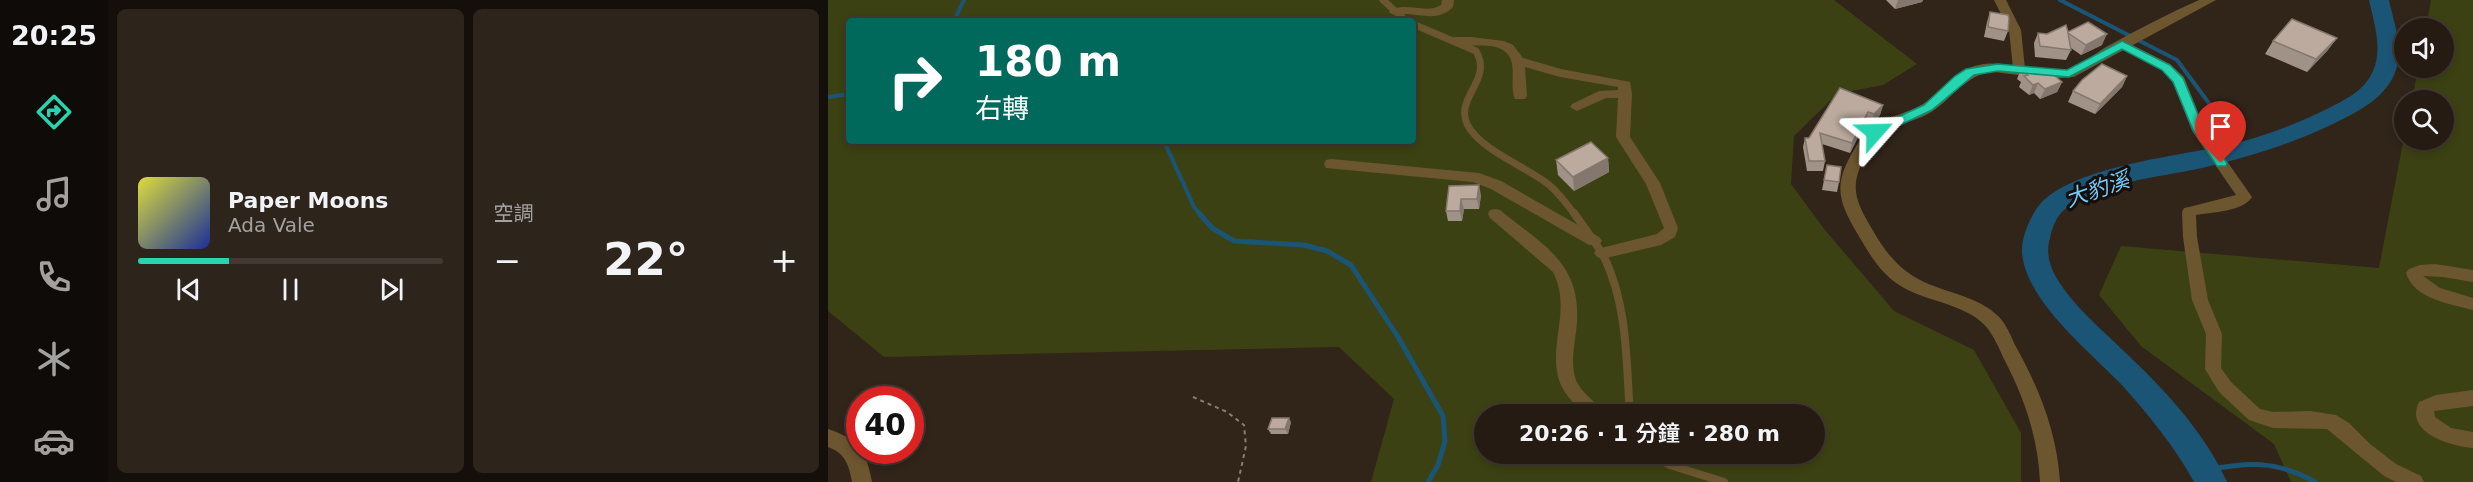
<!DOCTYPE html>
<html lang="zh-TW">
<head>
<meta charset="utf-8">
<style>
	body { margin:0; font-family:"DejaVu Sans","Noto Sans TC",sans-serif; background:#2d241c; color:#f1f3f6; height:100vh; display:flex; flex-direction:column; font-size:22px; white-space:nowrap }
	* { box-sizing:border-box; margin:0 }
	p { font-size:20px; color:#a3a1a0 }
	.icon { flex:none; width:33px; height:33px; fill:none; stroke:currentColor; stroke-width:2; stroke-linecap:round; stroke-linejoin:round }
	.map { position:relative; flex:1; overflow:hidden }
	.sheet { display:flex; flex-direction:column; gap:9px; padding:9px; background:#140f0a; width:720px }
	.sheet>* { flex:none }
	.guide { position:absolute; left:18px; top:18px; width:570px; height:126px; border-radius:6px; box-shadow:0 3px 9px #0003,0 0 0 2px #423933; background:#00695c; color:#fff; overflow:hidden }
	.tools { position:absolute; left:1566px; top:18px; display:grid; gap:12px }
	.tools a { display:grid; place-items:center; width:60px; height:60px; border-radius:50%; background:#251b13; box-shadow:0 3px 9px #0003,0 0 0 2px #423933; font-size:30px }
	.speed { position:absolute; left:18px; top:386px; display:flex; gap:12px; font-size:30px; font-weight:700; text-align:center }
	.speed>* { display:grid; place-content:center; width:78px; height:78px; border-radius:50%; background:#251b13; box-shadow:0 3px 9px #0003,0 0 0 2px #423933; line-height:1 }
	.speed .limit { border:9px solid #d22; background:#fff; color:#111 }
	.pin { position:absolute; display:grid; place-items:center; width:51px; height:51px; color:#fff; margin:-62px -26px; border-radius:50% 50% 50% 0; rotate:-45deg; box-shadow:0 0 6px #0007 }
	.pin .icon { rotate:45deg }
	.me { position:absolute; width:66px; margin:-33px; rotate:65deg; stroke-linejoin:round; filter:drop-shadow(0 0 4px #0008) }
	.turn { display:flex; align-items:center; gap:21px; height:126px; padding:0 30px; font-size:27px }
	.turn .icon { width:78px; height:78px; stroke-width:2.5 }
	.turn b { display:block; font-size:42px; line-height:51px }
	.big { font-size:45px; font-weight:600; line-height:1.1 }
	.sheet .widget { flex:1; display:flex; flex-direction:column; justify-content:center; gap:9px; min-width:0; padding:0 21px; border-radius:9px; background:#2d241c }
	.song { display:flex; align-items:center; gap:18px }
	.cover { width:72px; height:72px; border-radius:9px; background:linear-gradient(135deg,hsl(60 70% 55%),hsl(230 70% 35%)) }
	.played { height:6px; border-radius:3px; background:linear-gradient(90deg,#24d5af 30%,#423933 30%) }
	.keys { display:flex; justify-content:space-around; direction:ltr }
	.heat { display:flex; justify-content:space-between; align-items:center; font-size:33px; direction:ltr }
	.sheet .tiles { flex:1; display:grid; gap:9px; grid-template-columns:repeat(2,1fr) }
	.trip { position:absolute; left:646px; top:404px; width:351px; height:60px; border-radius:30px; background:#251b13; box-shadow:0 3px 9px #0003,0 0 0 2px #423933; font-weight:600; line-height:60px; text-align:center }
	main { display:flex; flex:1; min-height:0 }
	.tabs { display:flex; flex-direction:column; width:108px; justify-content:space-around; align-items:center; background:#0f0b08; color:#a3a1a0 }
	.tabs .icon { width:42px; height:42px }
	.tabs .current { color:#24d5af }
	.tabs b { font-size:27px; color:#f1f3f6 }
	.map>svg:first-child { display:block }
	.green { fill:#3c4113; fill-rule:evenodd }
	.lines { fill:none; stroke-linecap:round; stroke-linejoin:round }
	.stream-far1 { stroke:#1b5575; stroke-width:4 }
	.stream { stroke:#1b5575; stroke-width:5 }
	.river { fill:#1b5575; fill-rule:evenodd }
	.path { stroke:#897e75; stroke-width:2; stroke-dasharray:4 4; stroke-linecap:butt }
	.service-far1 { stroke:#6c562f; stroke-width:7 }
	.service { stroke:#6c562f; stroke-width:8 }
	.minor { fill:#6c562f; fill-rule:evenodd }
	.tertiary { fill:#6c562f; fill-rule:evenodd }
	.wall { fill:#a19287 }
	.shaded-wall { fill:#83776e }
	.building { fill:#bbaa9d; stroke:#83776e; stroke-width:1.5 }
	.route { fill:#24d5af; stroke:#178a72; stroke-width:1.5 }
	.labels { text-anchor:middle; stroke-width:6; stroke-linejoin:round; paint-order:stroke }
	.water-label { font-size:22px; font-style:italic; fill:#76c9fc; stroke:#140f0a }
</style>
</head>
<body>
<main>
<nav class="tabs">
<b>20:25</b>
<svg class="icon current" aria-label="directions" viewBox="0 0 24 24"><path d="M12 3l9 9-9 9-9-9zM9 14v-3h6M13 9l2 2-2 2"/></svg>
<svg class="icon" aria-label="music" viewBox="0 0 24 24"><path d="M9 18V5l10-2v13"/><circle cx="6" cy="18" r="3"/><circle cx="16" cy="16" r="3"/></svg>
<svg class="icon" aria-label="phone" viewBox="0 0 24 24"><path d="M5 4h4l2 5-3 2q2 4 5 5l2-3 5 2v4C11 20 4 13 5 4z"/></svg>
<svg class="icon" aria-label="climate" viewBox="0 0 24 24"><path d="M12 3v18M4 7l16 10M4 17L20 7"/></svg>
<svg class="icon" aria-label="car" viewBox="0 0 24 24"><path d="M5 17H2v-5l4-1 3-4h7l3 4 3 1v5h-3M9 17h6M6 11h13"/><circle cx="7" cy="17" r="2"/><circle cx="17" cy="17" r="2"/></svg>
</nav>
<section class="sheet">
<div class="tiles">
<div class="widget">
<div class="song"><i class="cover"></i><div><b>Paper Moons</b><p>Ada Vale</p></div></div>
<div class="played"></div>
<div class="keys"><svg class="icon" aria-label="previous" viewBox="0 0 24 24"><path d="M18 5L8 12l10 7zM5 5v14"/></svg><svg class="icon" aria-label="pause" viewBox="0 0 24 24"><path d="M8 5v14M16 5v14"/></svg><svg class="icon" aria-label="next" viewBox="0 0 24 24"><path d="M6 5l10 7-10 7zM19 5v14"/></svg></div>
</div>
<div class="widget"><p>空調</p>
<div class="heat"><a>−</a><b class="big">22°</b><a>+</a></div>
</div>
</div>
</section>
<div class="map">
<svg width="1645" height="482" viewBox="0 0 1645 482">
	<rect width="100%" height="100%" fill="#312419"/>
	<g class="green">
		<path d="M0,0H1006L1089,64L1055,85L1009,94L966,136L963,184L997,230L1066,311L1146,350L1193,433V482H543L566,399L511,347L56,357L0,311ZM21,21H585V141H21ZM657,414H987V453H657Z"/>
		<path d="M1603,0H1645V482H1463L1446,444L1313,346L1271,295L1293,246L1551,268L1576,137V140H1616V100H1584L1590,68H1616V28H1598Z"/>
	</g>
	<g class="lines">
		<g class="stream-far1">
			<path d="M1232,0L1349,60L1383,106L1409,152"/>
			<path d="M126,21L136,0"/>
			<path d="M0,97L21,94"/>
			<path d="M336,141L366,207L373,215"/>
		</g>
		<g class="stream">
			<path d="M371,213L384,228L406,241L476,245L499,251L523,265L570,337L615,416L617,441L610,465L600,482"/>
			<path d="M1376,470C1420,463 1447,459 1487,482"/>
		</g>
		<path class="river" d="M1541,0H1561C1565,20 1574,42 1570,63C1563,94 1537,108 1511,121C1467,143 1421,157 1374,168C1329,178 1274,181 1236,210C1228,217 1224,228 1222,238C1218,251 1221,265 1228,277C1246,308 1277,332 1302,357C1339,392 1378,435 1399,482H1366C1347,447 1320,414 1293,384C1261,351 1197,300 1194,252C1193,236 1205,209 1217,199C1258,164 1355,156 1408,143C1439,135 1468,124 1497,110C1516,100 1536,92 1545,71C1555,49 1546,23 1541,0Z"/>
		<path class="path" d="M365,397L399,412L416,425L418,446L410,482"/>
		<g class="service-far1">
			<path d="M555,0L578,21"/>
			<path d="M585,24L648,51C665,80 627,97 639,124C652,150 697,166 720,184C730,192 739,204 747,215"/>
		</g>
		<g class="service">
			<path d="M746,213C756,228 769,243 777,259C800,308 798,362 802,414"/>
			<path d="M819,453L842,465L896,482"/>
		</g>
		<g class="minor">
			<path d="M614,0H626L625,7C611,21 596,15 579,14C571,14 567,17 561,12C576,0 597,15 613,5Z"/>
			<path d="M1166,0H1178L1193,30L1197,68L1195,71H1187L1185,68L1181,30Z"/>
			<path d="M643,37L676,41L685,45L695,58L733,69L802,82L804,94L802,137L832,183L850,228L847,237L833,245L774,259L769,257L766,253L769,249L829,234L836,228L818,184L788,137L790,98H778L749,111L742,107L744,104L771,91L790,90V87L732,77L697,67L699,96L697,99H687C680,84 692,61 675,50C659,40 630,51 620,41L626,37Z"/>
			<path d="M1294,40L1342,64L1356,77L1377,130L1424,197C1414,212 1385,212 1368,215L1369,237L1380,300L1394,334L1393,368L1403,382L1432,409L1445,412L1482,411L1508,415L1521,423L1542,444L1568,464L1593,476L1596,482H1568L1556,476L1499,429L1445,428L1421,420L1391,392L1377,369L1378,334L1364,300L1355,237L1354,212L1356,208L1361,207L1408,195L1364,131L1345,82L1334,70L1290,47L1288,44Z"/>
			<path d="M503,159L651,173L673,181L771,237L774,241L771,245H761L663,189L645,182L498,168L496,164L498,160Z"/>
			<path d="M667,209L672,210C713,244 753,262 749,322C748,339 742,360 747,377C750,391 769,401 775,414H755C746,403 735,393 731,380C720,344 744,309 725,272L662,218L660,214L662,210Z"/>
			<path d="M1607,264L1645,270V282L1615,277L1595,276L1612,288L1645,298V310C1622,304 1586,299 1578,273L1581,269L1592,265Z"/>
			<path d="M1645,390V406L1606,411L1607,417L1623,428L1645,432V448C1623,446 1576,433 1591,402L1608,395Z"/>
		</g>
		<g class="tertiary">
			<path d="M1371,0H1388L1246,77L1222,79L1166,72C1134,74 1122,105 1094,117C1083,121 1071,124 1060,130C1051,136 1045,144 1039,153C1021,185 1026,199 1044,229C1055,248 1066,264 1085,276C1112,293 1149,294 1171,317C1178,324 1183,336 1187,345C1211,388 1229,432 1232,482H1212C1210,437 1196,397 1175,357C1171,348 1166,337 1160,329C1142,305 1101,302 1076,288C1053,275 1042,255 1029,233C1010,201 1005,184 1026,150C1032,139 1038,130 1049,123C1064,115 1081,113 1095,104C1111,94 1121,78 1137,70C1171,52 1205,78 1239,70C1254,66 1266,54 1278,47C1308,30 1340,14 1371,0Z"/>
			<path d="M0,429C29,438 39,452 44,482H24C21,465 17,453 0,447Z"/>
		</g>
	</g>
	<g class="wall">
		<path d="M1058,0H1095L1094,2L1067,9Z"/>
		<path d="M1162,12L1180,31L1176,41L1156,37L1159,22Z"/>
		<path d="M1240,32L1274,45L1253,55L1243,48V50L1238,60L1207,57L1206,43L1210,33L1219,34Z"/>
		<path d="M1509,38L1499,51L1479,72L1437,54L1445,41Z"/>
		<path d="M1193,69L1230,79L1234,82L1229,92L1212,99L1206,93L1201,95L1191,87L1193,82L1189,79Z"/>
		<path d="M1299,76L1294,87L1267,114L1240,102L1245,91Z"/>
		<path d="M1055,105L1052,115L1043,124L1038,122L1022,153L994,144L997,161L995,171H979L975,147L977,138H981Z"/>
		<path d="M780,158L781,172L746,191L730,175L728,160Z"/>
		<path d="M999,165L1011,182L1009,192L994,190Z"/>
		<path d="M621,186L653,195L651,209H636L634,221H620L618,211Z"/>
		<path d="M463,422L460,434H443L440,429Z"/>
	</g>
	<g class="shaded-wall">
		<path d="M1070,0H1095L1094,2L1067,9Z"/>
		<path d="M1279,34L1274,45L1253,55L1258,45Z"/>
		<path d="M1509,38L1499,51L1479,72L1488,59Z"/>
		<path d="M1231,75L1227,85L1234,82L1229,92L1212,99L1217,89L1227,76Z"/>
		<path d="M1299,76L1294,87L1267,114L1272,104Z"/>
		<path d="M1210,83L1206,93L1201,95L1205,85Z"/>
		<path d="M1055,105L1052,115L1043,124L1046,114Z"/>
		<path d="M1040,112L1038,122L1022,153L1024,143Z"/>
		<path d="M780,158L781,172L746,191L745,177Z"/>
		<path d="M651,185L653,195L651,209L649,199Z"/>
		<path d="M633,199L636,209L634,221L632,211Z"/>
		<path d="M461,418L463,422L460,434L457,429Z"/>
	</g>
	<g class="building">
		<path d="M1162,12L1180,15L1181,18L1180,31L1160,27Z"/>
		<path d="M1464,19L1509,38L1488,59L1445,41Z"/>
		<path d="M1260,22L1279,34L1258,45L1240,33L1243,50L1212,46L1210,33L1219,34L1238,25L1240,32Z"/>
		<path d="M1274,64L1299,76L1272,104L1245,91L1254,80Z"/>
		<path d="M1193,69L1231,75L1227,76L1234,82L1217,89L1210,83L1205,85L1196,76L1200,75Z"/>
		<path d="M1012,88L1055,105L1046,114L1040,112L1024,143L992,133L997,161H981L977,138H981Z"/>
		<path d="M763,142L780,158L745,177L728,160Z"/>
		<path d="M999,165L1013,167L1011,182L996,180Z"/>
		<path d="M651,185L649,199H633L632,211H618L621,186Z"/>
		<path d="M444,418H461L457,429H440Z"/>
	</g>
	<path class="route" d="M1294,41L1342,65L1355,78L1376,129L1399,163L1398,166H1389L1365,130L1345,82L1334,70L1294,49L1241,77L1170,71L1146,75L1104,110L1051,135L1047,136L1041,132L1043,129L1096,105L1127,76L1138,69L1170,64L1239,70Z"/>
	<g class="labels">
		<g class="water-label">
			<text transform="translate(1269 189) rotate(-19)" y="8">大豹溪</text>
		</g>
	</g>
</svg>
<div class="tools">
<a><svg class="icon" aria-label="sound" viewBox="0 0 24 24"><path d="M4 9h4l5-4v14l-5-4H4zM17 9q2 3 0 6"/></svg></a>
<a><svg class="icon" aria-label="search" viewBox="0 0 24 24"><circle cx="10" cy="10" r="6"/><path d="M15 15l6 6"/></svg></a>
</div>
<div class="speed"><div class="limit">40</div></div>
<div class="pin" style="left:1393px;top:163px;background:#d93025"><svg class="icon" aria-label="arrive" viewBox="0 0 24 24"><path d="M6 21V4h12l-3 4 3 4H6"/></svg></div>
<svg class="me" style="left:1047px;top:132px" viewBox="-20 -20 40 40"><path d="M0-17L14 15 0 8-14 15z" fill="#24d5af" stroke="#fff" stroke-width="4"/></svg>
<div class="trip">20:26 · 1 分鐘 · 280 m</div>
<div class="guide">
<div class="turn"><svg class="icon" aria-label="right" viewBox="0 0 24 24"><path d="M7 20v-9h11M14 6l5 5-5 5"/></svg><div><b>180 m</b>右轉</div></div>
</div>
</div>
</main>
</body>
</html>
